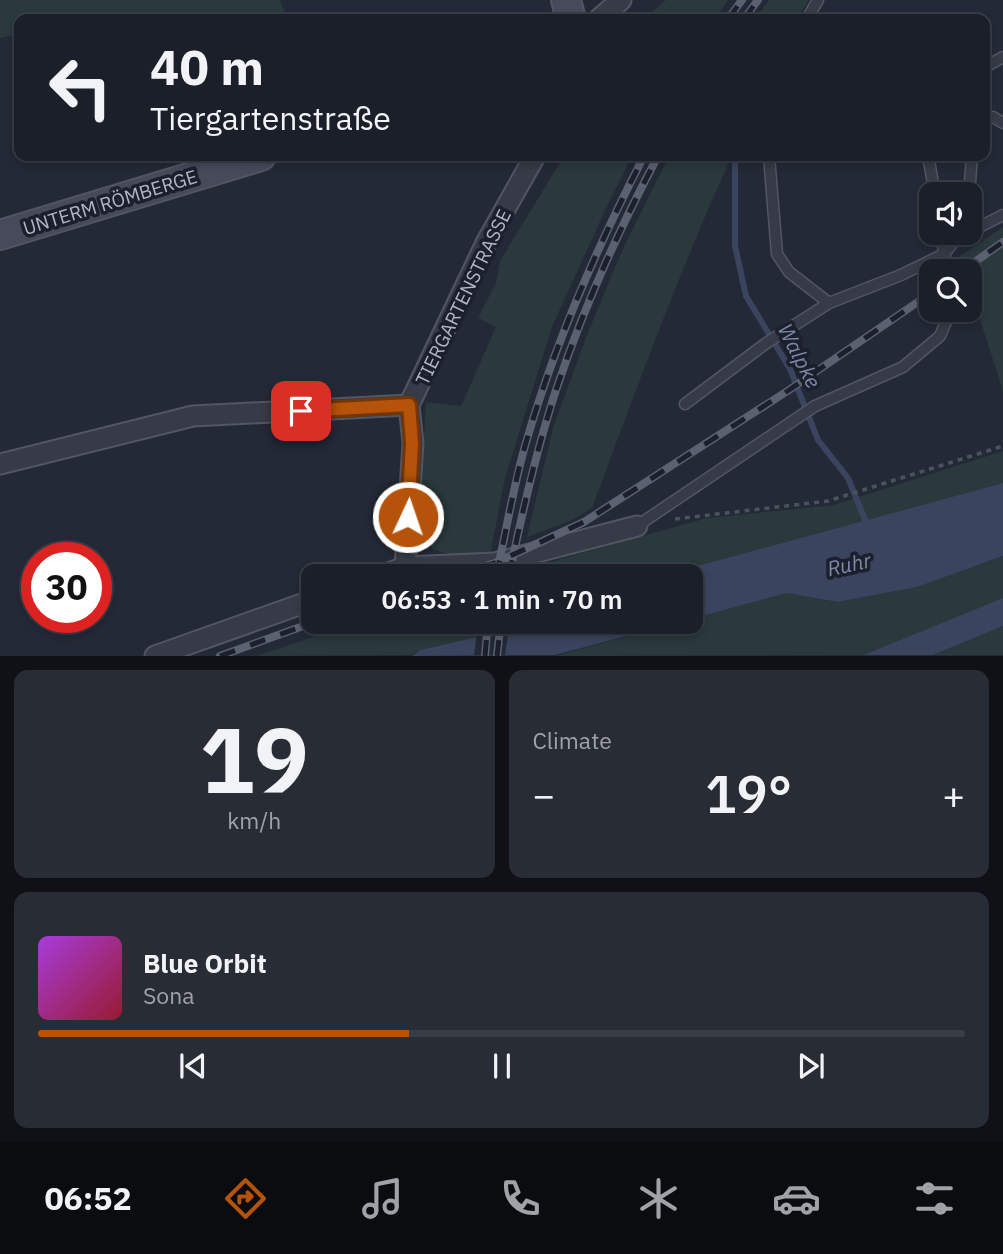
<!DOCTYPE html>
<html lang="en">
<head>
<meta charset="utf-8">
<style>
	body { margin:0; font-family:"IBM Plex Sans",sans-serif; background:#282c35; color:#f1f3f6; height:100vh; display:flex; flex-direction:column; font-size:26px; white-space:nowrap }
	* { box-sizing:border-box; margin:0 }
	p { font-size:23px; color:#a0a2a8 }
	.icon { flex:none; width:38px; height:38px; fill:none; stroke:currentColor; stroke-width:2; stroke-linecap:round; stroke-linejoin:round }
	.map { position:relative; height:656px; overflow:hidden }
	.side { display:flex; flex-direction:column; gap:14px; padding:14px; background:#0f1117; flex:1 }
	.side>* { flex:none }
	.hud { position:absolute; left:14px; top:14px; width:976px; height:147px; border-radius:14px; box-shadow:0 4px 10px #0003,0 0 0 2px #393d46; background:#1b1f29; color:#f1f3f6; overflow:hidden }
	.buttons { position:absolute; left:919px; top:182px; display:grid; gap:14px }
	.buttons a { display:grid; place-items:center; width:63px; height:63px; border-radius:14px; background:#1b1f29; box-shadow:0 4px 10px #0003,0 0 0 2px #393d46; font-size:35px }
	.speed { position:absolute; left:21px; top:542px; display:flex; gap:14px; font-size:35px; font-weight:700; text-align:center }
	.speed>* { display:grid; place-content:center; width:91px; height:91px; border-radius:50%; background:#1b1f29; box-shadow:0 4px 10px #0003,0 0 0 2px #393d46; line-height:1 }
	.speed .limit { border:10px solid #d22; background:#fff; color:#111 }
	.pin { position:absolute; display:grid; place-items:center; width:60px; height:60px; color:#fff; margin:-30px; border-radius:14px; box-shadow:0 4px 10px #0006 }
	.me { position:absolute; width:77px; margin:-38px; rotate:3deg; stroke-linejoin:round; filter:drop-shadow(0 0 5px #0008) }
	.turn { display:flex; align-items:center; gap:24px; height:147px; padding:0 21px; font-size:32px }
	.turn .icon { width:91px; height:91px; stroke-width:2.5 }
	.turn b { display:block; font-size:49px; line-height:60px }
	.big { font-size:52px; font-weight:600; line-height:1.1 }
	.side .widget { flex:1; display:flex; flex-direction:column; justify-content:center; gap:10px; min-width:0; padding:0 24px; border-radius:14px; background:#282c35 }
	.side .dial { align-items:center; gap:0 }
	.dial b { font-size:91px; line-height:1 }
	.song { display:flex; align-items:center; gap:21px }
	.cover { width:84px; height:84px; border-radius:10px; background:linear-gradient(135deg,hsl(280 70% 55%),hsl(350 70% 35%)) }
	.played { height:7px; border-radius:4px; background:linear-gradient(90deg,#b45309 40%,#393d46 40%) }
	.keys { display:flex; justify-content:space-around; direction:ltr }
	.heat { display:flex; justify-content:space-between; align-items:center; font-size:38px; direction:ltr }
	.side .tiles { flex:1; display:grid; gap:14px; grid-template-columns:1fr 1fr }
	.widget:last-child { grid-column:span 2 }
	.trip { position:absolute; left:301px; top:564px; width:402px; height:70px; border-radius:14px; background:#1b1f29; box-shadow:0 4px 10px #0003,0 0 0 2px #393d46; font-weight:600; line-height:70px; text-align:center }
	.tab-bar { display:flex; height:112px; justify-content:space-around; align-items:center; background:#0b0c10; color:#a0a2a8 }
	.tab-bar .icon { width:49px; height:49px }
	.tab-bar .selected { color:#b45309 }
	.tab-bar b { font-size:32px; color:#f1f3f6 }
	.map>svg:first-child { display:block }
	.green { fill:#2a393c }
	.water { fill:#3b445e }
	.pier { fill:#242937 }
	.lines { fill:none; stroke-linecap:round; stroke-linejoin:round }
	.stream { stroke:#3b445e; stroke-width:6 }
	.service-casing { stroke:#525662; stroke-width:13 }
	.minor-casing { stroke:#525662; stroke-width:23 }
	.secondary-casing { stroke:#525662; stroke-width:32 }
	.path { stroke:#475459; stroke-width:3.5; stroke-dasharray:5 5; stroke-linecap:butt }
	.service { stroke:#373b47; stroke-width:10 }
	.minor { stroke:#373b47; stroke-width:19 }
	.secondary { stroke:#464a5a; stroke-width:28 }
	.rail-casing { stroke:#5b6170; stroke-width:8 }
	.rail { stroke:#1c202c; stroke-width:5; stroke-dasharray:16; stroke-linecap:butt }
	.route-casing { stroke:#753606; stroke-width:18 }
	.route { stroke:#b45309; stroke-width:12 }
	.labels { text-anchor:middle; stroke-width:7; stroke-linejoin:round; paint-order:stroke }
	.street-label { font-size:19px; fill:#b2b6c3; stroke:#1c202c }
	.water-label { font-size:21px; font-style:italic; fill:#7d89a9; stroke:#1c202c }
</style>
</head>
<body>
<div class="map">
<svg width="1003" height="656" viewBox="0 0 1003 656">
	<rect width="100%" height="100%" fill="#242937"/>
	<g class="green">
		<path d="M0,0H280L287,19H132L130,13L95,19H19V34L0,38Z"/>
		<path d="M666,0H728L715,19H644Z"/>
		<path d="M769,0H809L796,19H755Z"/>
		<path d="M564,156H632L607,206L552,327L505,478L490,555L470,558L451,555L433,549L419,528L426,402L461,406L496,327L478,318L496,283L500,261Z"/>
		<path d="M669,156H732C679,271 636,390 592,508L570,521L527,537L553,428L587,335L621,253Z"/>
		<path d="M1003,227V391L970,288V271H964L959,257Z"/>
		<path d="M1003,451V483L675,572L671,576H500L707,518L834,505Z"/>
		<path d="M1003,556V598L863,655L555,656L683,621H691V619L787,593L838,602L917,587Z"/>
		<path d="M360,621H548L420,650L413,655L257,656Z"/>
		<path d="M1003,626V655H933Z"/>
	</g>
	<g class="water">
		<path d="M1003,483V556L917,587L838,602L787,593L691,619V576H671L675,572Z"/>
		<path d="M1003,598V626L933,655H863Z"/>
		<path d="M548,621H683L555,655L413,656L420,650Z"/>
	</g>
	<path class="pier" d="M509,626L505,655H474L477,633Z"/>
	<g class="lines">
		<path class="stream" d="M735,156V246L746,296L790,369L818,440L848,478L868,527"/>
		<defs>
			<g id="service">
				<path d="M807,19L818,0"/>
				<path d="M985,67L1003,57"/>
				<path d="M985,118L993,117L1003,123"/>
				<path d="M769,156L777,254L789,272L829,303"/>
				<path d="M928,156L935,194"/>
				<path d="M969,194L972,156"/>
				<path d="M970,232L1003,215"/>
				<path d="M941,233L947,271"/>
				<path d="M685,404L765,344L829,303L901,275L944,254L961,233"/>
				<path d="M637,526L815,406L903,367L940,336L951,310"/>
			</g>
			<g id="minor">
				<path d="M599,19L621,0"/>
				<path d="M0,464L193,416L409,405L486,243L535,156"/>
				<path d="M405,567L413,443L409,405"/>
				<path d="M380,576L405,567L495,563L637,526"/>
				<path d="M155,656L313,600"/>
			</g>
			<g id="secondary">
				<path d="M566,0L571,19"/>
				<path d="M0,235L261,156"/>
			</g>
		</defs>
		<use href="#service" class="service-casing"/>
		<use href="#minor" class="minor-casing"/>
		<use href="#secondary" class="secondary-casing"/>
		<path class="path" d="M675,519L828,501L1003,446"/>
		<use href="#service" class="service"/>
		<use href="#minor" class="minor"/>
		<use href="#secondary" class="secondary"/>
		<defs>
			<g id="rail">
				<path d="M728,19L742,0"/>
				<path d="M744,19L758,0"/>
				<path d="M962,271L1003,242"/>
				<path d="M450,576L495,563L584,522L789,390L931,293"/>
				<path d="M496,576C506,533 513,488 525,446C554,345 596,249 644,156"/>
				<path d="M509,576C522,513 536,451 556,390C583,309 618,231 658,156"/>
				<path d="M220,656L317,621"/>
				<path d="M485,656L488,621"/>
				<path d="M497,656L501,621"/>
			</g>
		</defs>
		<use href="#rail" class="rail-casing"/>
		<use href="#rail" class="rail"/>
	</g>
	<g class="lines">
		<defs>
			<path id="route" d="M301,411L409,405L412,443L408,517"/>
		</defs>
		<use href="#route" class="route-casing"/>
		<use href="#route" class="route"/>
	</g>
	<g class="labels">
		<g class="street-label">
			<text transform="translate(110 202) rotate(-17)" y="7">UNTERM RÖMBERGE</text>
			<text transform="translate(463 297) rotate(-64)" y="7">TIERGARTENSTRASSE</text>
		</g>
		<g class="water-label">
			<text transform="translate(799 356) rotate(63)" y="7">Walpke</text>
			<text transform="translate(849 565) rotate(-12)" y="7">Ruhr</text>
		</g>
	</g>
</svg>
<div class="buttons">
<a><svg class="icon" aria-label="sound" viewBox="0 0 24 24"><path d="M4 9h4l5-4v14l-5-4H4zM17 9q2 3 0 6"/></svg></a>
<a><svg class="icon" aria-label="search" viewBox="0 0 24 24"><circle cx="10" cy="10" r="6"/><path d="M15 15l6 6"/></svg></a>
</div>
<div class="speed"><div class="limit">30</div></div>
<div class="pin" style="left:301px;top:411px;background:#d93025"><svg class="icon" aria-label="arrive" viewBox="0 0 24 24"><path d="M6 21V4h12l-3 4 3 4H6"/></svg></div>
<svg class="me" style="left:408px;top:517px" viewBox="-20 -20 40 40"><circle r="17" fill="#b45309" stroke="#fff" stroke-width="3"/><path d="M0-11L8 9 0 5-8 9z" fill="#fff"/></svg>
<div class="trip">06:53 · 1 min · 70 m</div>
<div class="hud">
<div class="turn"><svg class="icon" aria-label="left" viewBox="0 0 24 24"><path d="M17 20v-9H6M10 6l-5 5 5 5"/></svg><div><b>40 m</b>Tiergartenstraße</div></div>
</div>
</div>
<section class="side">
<div class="tiles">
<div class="widget dial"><b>19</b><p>km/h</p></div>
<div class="widget"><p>Climate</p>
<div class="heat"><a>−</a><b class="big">19°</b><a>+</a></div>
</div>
<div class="widget">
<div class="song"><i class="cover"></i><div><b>Blue Orbit</b><p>Sona</p></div></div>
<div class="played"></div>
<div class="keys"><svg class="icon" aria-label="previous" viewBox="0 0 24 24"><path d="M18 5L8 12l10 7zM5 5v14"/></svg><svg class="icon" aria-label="pause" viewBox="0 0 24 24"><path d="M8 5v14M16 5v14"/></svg><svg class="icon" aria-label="next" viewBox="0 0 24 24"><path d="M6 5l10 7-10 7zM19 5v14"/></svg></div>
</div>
</div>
</section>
<nav class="tab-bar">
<b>06:52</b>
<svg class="icon selected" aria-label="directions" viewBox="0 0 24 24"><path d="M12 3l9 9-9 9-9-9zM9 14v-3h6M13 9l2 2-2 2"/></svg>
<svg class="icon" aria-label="music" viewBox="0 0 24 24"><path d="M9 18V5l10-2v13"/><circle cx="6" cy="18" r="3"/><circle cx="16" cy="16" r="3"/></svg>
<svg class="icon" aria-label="phone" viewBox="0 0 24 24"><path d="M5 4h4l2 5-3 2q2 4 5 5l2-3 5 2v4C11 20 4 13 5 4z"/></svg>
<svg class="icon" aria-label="climate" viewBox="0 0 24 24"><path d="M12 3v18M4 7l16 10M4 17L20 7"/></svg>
<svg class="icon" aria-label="car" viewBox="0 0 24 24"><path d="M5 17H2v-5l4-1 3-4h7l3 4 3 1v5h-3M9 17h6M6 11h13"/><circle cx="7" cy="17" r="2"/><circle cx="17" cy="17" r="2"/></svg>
<svg class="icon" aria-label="filters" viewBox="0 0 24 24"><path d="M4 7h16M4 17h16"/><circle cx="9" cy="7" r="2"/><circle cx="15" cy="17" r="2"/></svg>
</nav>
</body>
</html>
